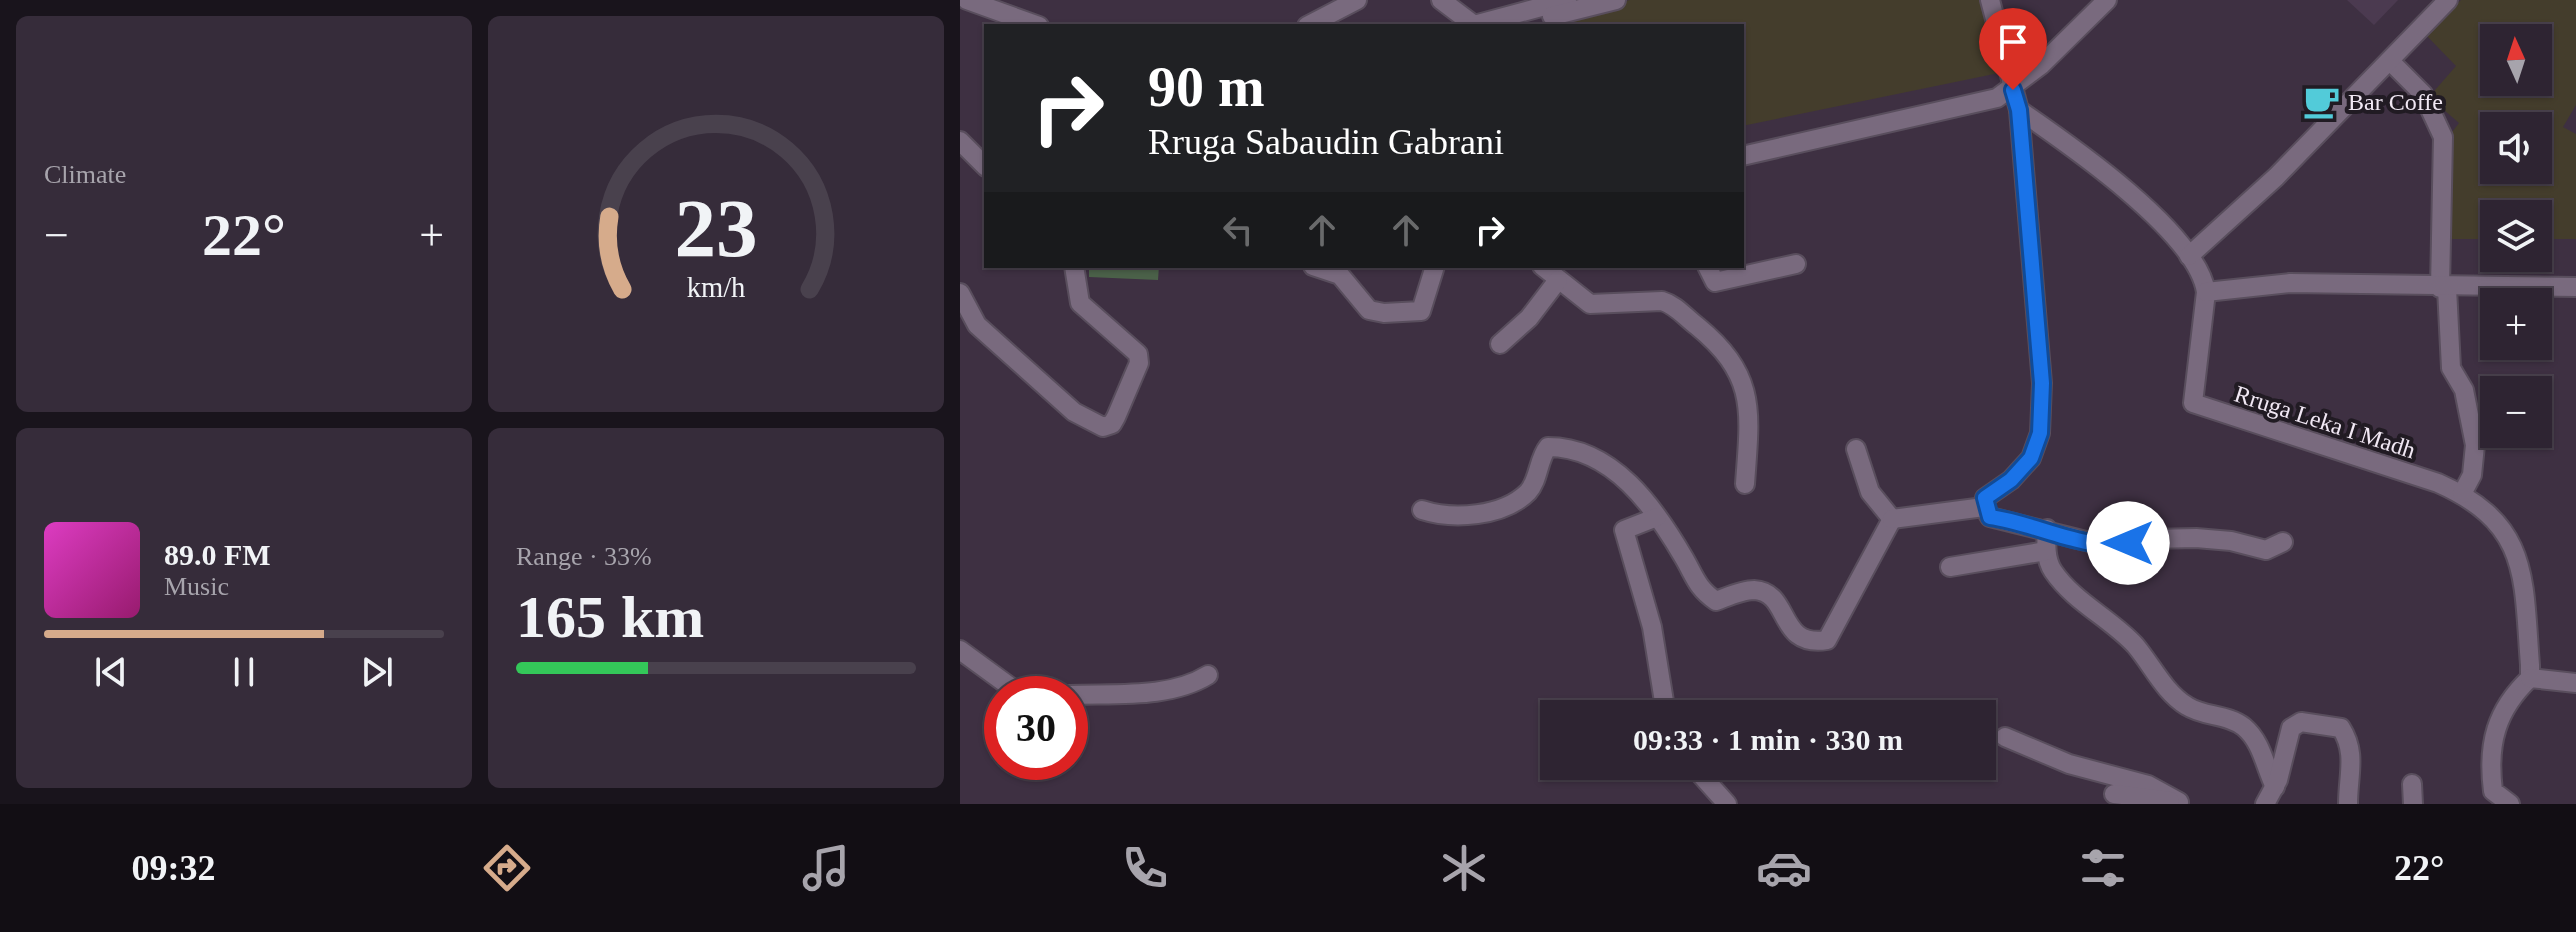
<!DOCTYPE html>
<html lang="en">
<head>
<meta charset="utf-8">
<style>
	body { margin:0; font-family:Georgia,serif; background:#362c3a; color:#f1f3f6; height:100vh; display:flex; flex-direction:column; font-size:30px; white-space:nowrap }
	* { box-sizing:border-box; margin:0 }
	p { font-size:26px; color:#a7a4ac }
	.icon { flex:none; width:44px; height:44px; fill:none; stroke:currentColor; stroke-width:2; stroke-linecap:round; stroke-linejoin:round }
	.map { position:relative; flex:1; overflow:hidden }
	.side { display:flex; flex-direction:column; gap:16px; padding:16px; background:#19141c; width:960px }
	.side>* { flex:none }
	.banner { position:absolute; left:24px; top:24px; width:760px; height:244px; border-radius:0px; box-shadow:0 2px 6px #0004,0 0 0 2px #49414d; background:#202124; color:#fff; overflow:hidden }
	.needle { width:52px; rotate:357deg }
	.controls { position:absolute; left:1520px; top:24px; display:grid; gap:16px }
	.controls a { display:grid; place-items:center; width:72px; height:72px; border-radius:0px; background:#2e2432; box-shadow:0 2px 6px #0004,0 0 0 2px #49414d; font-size:40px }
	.speed { position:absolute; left:24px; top:676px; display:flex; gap:16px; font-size:40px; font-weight:700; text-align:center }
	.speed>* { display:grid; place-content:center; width:104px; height:104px; border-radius:50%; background:#2e2432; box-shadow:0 2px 6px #0004,0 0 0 2px #49414d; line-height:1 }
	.speed .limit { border:12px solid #d22; background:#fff; color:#111 }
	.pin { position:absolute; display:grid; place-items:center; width:68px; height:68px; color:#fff; margin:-82px -34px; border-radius:50% 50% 50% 0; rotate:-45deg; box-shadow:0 0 8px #0007 }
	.pin .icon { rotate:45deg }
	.me { position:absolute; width:88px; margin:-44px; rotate:270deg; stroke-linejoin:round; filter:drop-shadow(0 0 6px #0008) }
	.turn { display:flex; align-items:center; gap:28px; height:168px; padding:0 32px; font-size:36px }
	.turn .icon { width:104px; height:104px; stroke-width:2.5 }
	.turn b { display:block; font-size:56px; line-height:68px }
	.lanes { display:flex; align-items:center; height:76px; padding:0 32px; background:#0003; justify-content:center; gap:40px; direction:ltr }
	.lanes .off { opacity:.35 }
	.big { font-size:60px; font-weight:600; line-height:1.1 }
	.side .tile { flex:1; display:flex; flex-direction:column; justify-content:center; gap:12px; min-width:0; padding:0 28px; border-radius:12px; background:#362c3a }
	.side .dial { align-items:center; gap:0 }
	.dial svg { height:208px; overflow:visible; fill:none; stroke:#49414d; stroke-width:7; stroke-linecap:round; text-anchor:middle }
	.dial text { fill:#f1f3f6; stroke:none }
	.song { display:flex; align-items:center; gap:24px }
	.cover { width:96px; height:96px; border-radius:12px; background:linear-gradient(135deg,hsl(310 70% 55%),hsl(320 70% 35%)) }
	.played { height:8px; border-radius:4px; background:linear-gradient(90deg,#d6ab8b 70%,#49414d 70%) }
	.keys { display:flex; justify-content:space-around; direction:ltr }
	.heat { display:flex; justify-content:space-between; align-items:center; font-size:44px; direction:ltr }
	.charge { height:12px; border-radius:6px; background:linear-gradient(90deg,#34c759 33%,#49414d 0) }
	.side .tiles { flex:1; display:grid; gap:16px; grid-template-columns:repeat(2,1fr) }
	.trip { position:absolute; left:580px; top:700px; width:456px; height:80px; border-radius:0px; background:#2e2432; box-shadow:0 2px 6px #0004,0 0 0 2px #49414d; font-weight:600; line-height:80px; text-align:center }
	.tabs { display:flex; height:128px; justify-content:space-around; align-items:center; background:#120e14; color:#a7a4ac }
	.tabs .icon { width:56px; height:56px }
	.tabs .current { color:#d6ab8b }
	.tabs b { font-size:36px; color:#f1f3f6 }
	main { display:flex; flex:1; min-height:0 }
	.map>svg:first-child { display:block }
	.commercial { fill:#443d2c; fill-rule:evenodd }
	.built { fill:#4b3a50 }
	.green { fill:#4b6149 }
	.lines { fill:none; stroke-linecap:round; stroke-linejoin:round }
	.minor-casing { stroke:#594e5d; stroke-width:22 }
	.minor { stroke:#796a7e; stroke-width:18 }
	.route-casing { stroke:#114b97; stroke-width:20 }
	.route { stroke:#1a73e8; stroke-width:14 }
	.labels { text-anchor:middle; stroke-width:8; stroke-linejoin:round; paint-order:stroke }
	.poi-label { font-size:24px; fill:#f1e8f4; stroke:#211b23; text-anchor:start }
	.street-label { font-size:24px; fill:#f1e8f4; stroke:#211b23 }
</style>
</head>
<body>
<main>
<section class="side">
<div class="tiles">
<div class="tile"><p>Climate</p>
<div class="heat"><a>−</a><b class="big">22°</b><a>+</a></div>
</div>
<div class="tile dial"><svg viewBox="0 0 100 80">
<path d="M14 69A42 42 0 1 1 86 69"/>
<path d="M14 69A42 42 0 0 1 9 41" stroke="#d6ab8b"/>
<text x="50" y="56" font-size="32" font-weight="700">23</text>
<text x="50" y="72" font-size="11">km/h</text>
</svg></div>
<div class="tile">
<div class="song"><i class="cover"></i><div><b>89.0 FM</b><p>Music</p></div></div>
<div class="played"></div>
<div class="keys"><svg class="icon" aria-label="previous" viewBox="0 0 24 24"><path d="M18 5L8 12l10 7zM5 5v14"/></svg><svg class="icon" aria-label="pause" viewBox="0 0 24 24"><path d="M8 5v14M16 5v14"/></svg><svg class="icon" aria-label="next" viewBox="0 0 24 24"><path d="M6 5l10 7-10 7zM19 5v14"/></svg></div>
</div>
<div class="tile"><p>Range · 33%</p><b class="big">165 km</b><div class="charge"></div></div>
</div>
</section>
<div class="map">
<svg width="1616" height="804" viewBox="0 0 1616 804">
	<rect width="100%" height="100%" fill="#3e3042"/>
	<g class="commercial">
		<path d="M670,0H1023L1039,73L782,126V26H567Z"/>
		<path d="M1501,0H1616V105L1603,127L1616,134V239H1578V214H1534V239H1489V136L1499,123L1469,97L1496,66L1465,34ZM1534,38H1578V82H1534ZM1534,126H1578V170H1534Z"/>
	</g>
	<path class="built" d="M1387,0H1438L1414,25Z"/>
	<path class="green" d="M129,266H199L198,280L129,277Z"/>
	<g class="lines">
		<defs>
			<g id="minor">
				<path d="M7,0L79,26"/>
				<path d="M481,0L514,25L607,0"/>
				<path d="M1030,0L1059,110L1082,383L1080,433L1071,458L1051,480L1025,498L1024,507L1030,517L1146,546L1191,539L1236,538L1271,541L1306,550L1323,542"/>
				<path d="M592,16L656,0"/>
				<path d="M347,26L397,0"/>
				<path d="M1430,61L1463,94L1483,137L1480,288"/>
				<path d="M1059,110C1107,143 1237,232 1246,292L1233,403L1478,483C1570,524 1563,576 1570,665V678C1536,710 1527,744 1533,791L1550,804"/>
				<path d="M0,141L26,167"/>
				<path d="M782,156L1037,98L1081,65L1147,0"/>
				<path d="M1229,256L1316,177L1488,0"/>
				<path d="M353,266L380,275L409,310L424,313L461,311L475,266"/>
				<path d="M582,266L630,304L702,301C716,305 725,317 737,326C798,376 790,412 785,484"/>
				<path d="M747,266L755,282L836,264"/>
				<path d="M1487,288L1491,368L1504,390L1515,445L1512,475L1502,494"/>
				<path d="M1246,292L1330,283L1616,287"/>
				<path d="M0,293L17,325L114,412L143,427L152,424L156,417L179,363L178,354L120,303L114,266"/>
				<path d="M540,344L569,318L598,280"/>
				<path d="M896,449L910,492L932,519"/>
				<path d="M462,510C493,520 543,517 568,492C579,480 578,459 588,447C653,447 695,508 724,558C735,577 737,588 756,601C767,597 782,590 794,590C832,592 816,648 867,640L932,519"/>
				<path d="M697,517L664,530L692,627L706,714"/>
				<path d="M932,519L1024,507"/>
				<path d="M1087,529C1086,543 1085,559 1093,571C1114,602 1150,618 1175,645C1192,665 1204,692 1227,706C1244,717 1268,714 1284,727C1302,742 1305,767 1315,787"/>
				<path d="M990,567L1086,551"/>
				<path d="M0,650L60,694"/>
				<path d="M1570,678L1616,683"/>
				<path d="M110,695C154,693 209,699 248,675"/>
				<path d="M1045,737L1109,764L1188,785L1219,802"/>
				<path d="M733,766L767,804"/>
				<path d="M1452,784L1453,804"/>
				<path d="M1154,794L1210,801"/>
				<path d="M1305,804L1318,780L1331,728L1341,722L1381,728C1397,753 1388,775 1388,804"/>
			</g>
		</defs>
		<use href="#minor" class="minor-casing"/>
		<use href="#minor" class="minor"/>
	</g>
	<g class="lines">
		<defs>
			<path id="route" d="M1053,90L1059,110L1082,383L1080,433L1071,458L1051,480L1025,498L1030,517C1076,523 1122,551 1168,543"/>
		</defs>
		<use href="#route" class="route-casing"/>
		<use href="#route" class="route"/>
	</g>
	<defs>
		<symbol id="cafe-bare" viewBox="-9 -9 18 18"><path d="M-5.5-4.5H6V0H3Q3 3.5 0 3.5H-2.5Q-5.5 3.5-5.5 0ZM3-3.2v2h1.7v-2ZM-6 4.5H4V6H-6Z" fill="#52cbd9" stroke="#211b23" stroke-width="2.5" paint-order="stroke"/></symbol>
	</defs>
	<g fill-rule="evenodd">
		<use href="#cafe-bare" x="1336" y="76" width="51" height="51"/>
	</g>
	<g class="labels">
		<g class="poi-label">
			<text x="1388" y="110">Bar Coffe</text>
		</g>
		<g class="street-label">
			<text transform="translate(1365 422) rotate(18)" y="8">Rruga Leka I Madh</text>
		</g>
	</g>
</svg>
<div class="controls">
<a><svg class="needle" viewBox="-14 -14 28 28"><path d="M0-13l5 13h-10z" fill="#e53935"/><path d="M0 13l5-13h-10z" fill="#a7a4ac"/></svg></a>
<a><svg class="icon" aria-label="sound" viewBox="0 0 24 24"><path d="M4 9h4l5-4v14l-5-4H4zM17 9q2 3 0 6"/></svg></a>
<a><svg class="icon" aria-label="layers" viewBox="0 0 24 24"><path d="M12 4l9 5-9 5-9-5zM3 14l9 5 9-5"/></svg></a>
<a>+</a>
<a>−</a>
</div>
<div class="speed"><div class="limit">30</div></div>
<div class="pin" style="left:1053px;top:90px;background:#d93025"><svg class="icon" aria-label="arrive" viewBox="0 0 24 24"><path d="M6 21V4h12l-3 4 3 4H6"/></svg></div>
<svg class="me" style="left:1168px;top:543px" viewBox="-20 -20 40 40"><circle r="19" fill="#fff"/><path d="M0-13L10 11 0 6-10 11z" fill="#1a73e8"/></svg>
<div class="trip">09:33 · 1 min · 330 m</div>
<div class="banner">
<div class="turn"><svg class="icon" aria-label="right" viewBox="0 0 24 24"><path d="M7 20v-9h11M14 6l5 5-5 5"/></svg><div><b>90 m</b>Rruga Sabaudin Gabrani</div></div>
<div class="lanes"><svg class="icon off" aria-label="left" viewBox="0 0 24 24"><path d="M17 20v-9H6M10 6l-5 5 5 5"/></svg><svg class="icon off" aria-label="ahead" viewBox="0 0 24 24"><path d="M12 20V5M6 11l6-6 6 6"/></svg><svg class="icon off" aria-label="ahead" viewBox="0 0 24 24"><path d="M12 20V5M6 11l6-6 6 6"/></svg><svg class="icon" aria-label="right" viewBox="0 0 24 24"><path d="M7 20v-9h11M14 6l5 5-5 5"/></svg></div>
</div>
</div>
</main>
<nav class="tabs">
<b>09:32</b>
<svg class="icon current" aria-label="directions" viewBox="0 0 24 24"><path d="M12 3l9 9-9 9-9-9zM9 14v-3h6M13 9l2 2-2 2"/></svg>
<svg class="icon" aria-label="music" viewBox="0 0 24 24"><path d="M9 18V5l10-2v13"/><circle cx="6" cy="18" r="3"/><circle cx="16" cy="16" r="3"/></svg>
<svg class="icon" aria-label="phone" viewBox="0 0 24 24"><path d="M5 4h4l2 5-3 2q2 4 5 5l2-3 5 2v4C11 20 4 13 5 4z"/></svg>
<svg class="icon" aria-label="climate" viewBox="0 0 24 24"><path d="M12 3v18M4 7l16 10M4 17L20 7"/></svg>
<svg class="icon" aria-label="car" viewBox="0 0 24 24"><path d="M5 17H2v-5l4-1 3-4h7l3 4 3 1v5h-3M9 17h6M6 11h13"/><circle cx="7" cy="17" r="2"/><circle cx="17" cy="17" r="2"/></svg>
<svg class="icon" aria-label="filters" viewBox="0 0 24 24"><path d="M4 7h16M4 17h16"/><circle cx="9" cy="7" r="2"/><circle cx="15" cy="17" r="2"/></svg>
<b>22°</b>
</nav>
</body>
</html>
